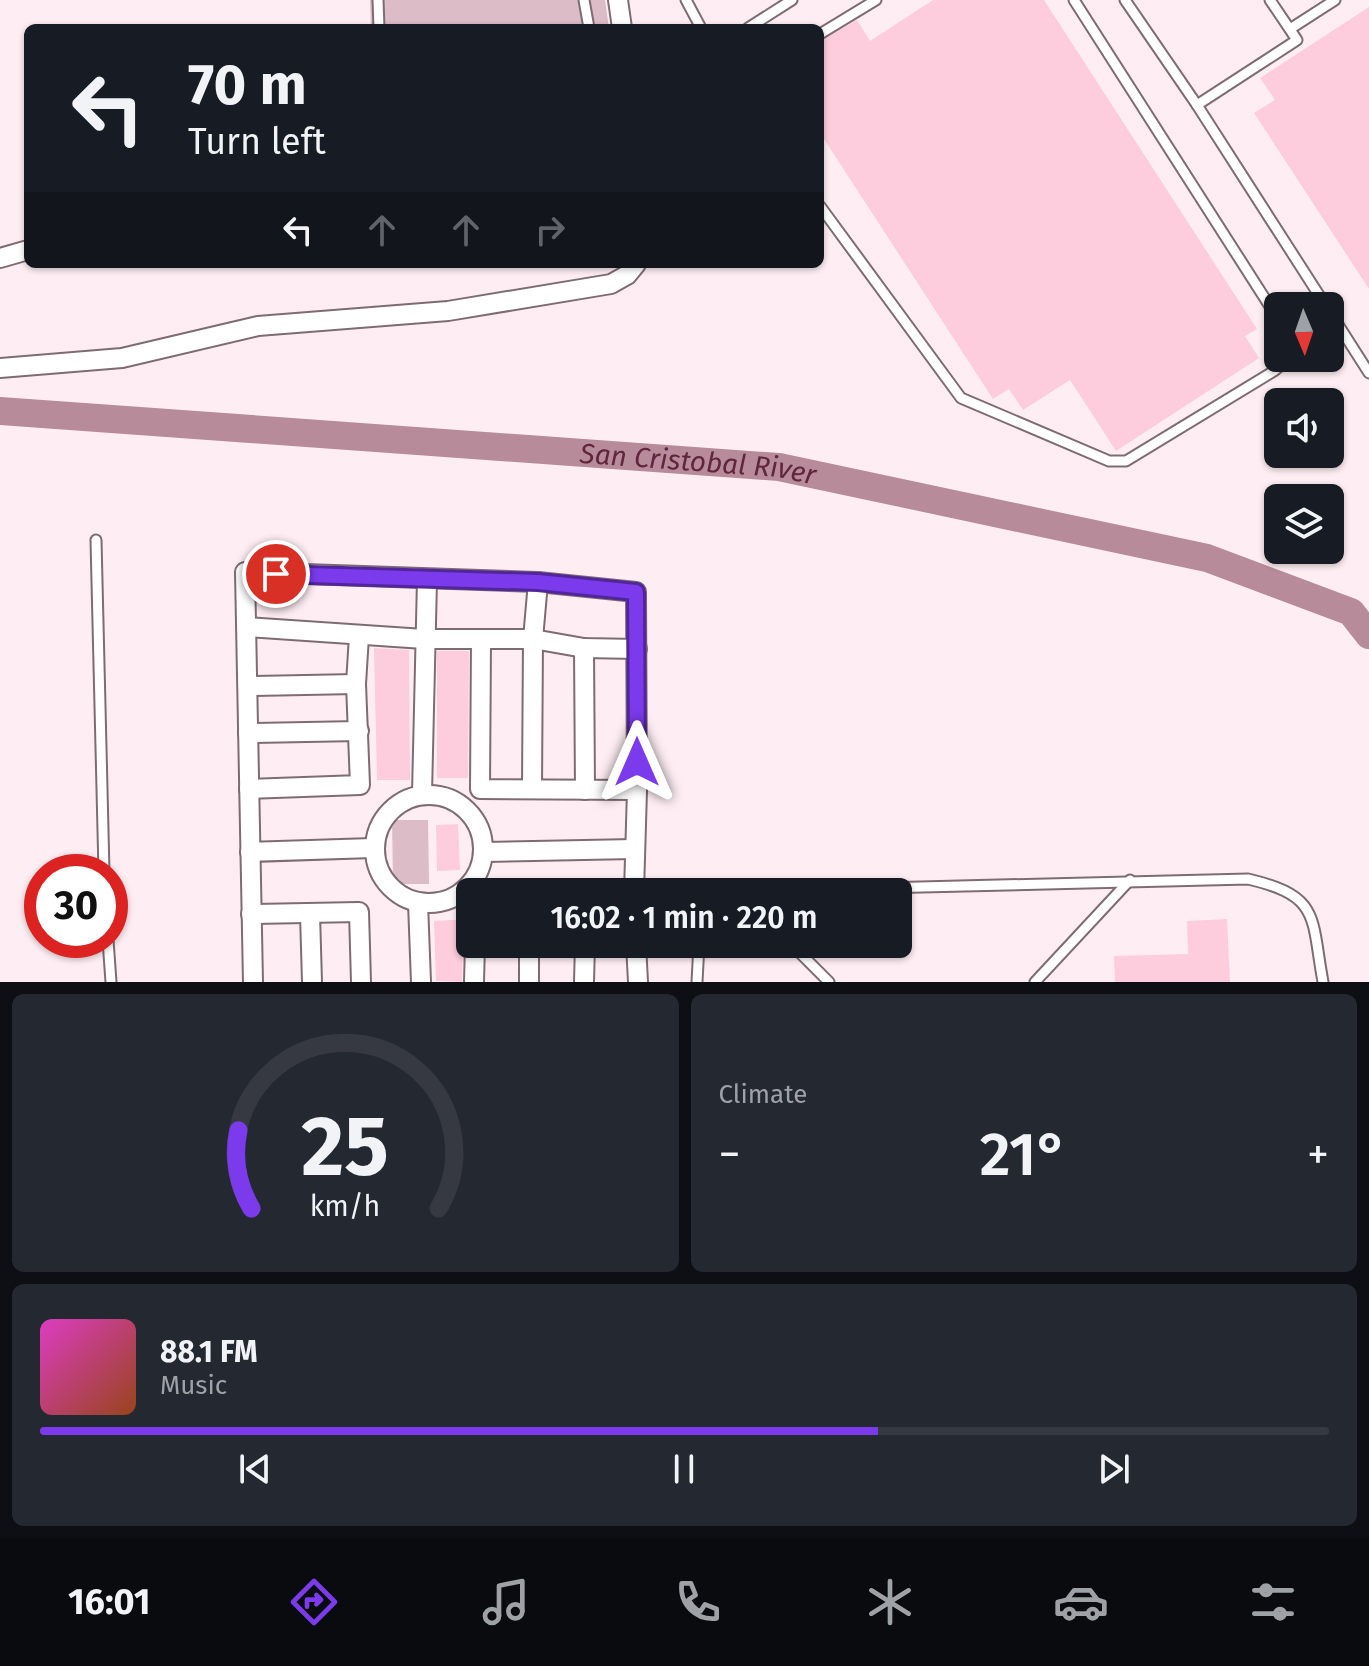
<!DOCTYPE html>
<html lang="en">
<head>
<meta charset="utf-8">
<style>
	body { margin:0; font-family:"Fira Sans",sans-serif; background:#242831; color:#f1f3f6; height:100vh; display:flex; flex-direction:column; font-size:30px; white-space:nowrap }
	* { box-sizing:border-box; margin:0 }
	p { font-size:26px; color:#9ea1a6 }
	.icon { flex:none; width:44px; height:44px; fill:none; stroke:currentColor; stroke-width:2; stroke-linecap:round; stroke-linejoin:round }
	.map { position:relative; height:982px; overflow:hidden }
	.sheet { display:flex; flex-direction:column; gap:12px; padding:12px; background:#0d0f14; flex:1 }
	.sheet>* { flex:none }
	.guide { position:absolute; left:24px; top:24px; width:800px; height:244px; border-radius:12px; box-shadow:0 2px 6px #0004; background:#171b24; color:#f1f3f6; overflow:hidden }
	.needle { width:52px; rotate:178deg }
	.controls { position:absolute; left:1264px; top:292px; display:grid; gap:16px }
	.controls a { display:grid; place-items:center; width:80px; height:80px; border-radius:12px; background:#171b24; box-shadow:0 2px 6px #0004; font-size:40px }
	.speed { position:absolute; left:24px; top:854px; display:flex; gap:16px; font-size:40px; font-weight:700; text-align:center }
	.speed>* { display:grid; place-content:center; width:104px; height:104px; border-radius:50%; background:#171b24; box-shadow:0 2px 6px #0004; line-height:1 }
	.speed .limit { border:12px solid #d22; background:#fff; color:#111 }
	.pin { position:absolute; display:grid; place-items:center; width:68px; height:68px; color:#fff; margin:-34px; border:4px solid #fff; border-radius:50%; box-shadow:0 2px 8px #0007 }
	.me { position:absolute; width:88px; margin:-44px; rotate:0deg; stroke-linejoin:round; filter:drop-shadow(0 0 6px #0008) }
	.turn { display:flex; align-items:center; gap:28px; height:168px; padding:0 32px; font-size:36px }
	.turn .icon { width:104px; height:104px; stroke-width:2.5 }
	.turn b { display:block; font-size:56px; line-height:68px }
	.lanes { display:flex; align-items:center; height:76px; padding:0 32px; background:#0003; justify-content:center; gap:40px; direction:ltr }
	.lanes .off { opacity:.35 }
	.big { font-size:60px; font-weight:600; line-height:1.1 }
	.sheet .widget { flex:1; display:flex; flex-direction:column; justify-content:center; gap:12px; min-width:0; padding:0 28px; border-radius:12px; background:#242831 }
	.sheet .dial { align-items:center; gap:0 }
	.dial svg { height:208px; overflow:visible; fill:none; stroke:#363941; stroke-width:7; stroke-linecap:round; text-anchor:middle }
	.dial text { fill:#f1f3f6; stroke:none }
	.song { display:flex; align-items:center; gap:24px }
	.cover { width:96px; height:96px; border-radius:12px; background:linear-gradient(135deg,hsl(310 70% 55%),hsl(20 70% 35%)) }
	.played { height:8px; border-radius:4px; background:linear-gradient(90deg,#7c3aed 65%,#363941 65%) }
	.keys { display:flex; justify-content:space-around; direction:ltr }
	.heat { display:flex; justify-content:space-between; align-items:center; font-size:44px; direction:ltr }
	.sheet .tiles { flex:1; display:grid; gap:12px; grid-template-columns:1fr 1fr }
	.widget:last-child { grid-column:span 2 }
	.trip { position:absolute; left:456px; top:878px; width:456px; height:80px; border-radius:12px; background:#171b24; box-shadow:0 2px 6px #0004; font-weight:600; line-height:80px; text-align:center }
	.dock { display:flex; height:128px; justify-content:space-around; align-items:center; background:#090b0e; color:#9ea1a6 }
	.dock .icon { width:56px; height:56px }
	.dock .on { color:#7c3aed }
	.dock b { font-size:36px; color:#f1f3f6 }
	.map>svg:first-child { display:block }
	.green { fill:#dcbcc6 }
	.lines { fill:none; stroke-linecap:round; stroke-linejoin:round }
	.river { stroke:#b88b9a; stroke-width:28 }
	.building { fill:#fecddd }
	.lane-casing { stroke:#7e6c72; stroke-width:13 }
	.street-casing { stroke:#7e6c72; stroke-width:22 }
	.lane { stroke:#fff; stroke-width:9 }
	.street { stroke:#fff; stroke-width:18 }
	.route-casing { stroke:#51269a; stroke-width:20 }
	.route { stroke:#7c3aed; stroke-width:14 }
	.labels { text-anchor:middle; stroke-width:6; stroke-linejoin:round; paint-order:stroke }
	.water-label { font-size:28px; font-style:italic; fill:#60263e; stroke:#fff }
</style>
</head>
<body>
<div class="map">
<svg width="1369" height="982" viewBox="0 0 1369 982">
	<rect width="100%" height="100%" fill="#feeef3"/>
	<g class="green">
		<path d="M370,0H605L609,28H371Z"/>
		<path d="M392,820H428L429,884H393Z"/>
	</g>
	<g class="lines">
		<path class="river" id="s1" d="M0,411L779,467L1207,558L1351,612L1369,635"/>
	</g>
	<g class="building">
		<path d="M933,0H1044L1257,329L1245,336L1259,358L1116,451L1070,380L1023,410L1009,389L993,399L820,133V41L857,20L870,41Z"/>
		<path d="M1369,7V289L1254,113L1275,100L1260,78Z"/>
		<path d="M374,648L409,650L410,780H377Z"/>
		<path d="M437,651H469L468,778H437Z"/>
		<path d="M458,824L460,870L437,871L436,825Z"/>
		<path d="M470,919V933L463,944L462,982L436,981L434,921Z"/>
		<path d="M1227,919L1230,982H1115L1114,956L1188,954L1187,921Z"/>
	</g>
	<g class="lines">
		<defs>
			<g id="lane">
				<path d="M378,0L379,28"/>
				<path d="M584,0L589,28"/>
				<path d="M686,0L701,28"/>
				<path d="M1074,0L1278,319"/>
				<path d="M1125,0L1197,105L1326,306"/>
				<path d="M748,28L792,0"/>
				<path d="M1290,29L1335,0"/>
				<path d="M820,34L876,0"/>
				<path d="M1197,105L1297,40L1270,0"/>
				<path d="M820,206L961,398L1109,461H1126L1274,371L1289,358"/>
				<path d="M1330,312L1369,373"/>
				<path d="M96,540L104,872"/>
				<path d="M856,892L880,888L1248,879C1321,896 1311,917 1323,982"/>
				<path d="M108,940L111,982"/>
				<path d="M791,944L829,982"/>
				<path d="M697,982L699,944"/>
				<path d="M1035,982L1130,880"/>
			</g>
			<g id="street">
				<path d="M618,0L622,28"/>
				<path d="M0,258L28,250"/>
				<path d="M0,368L122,358L258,326L448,311L611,284L627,275L636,264"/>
				<path d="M247,627L424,639H533L584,648L637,649"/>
				<path d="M481,641L480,789L637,790"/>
				<path d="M584,648L585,790"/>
				<path d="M248,686L356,684"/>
				<path d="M248,733L359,731"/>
				<path d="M532,788L533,639L538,582"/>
				<path d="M249,789L360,785L356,684L359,636"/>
				<path d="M422,794L427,580"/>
				<circle cx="429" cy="849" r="54"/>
				<path d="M250,852L373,848"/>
				<path d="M484,852L634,849"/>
				<path d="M418,903L421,982"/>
				<path d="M251,914L359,912L361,982"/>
				<path d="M310,914L312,982"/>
				<path d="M636,944L638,982"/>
				<path d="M253,982L245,572L538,582L636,592L637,790L634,892"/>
				<path d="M474,982L475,944"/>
				<path d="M529,982V944"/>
				<path d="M584,982L585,944"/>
			</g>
		</defs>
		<use href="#lane" class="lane-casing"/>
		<use href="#street" class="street-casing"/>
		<use href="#lane" class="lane"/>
		<use href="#street" class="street"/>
	</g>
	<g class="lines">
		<defs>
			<path id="route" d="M276,574L538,582L636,592L637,762"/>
		</defs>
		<use href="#route" class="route-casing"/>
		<use href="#route" class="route"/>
	</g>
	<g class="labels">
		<g class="water-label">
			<text dy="10" stroke="none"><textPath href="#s1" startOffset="700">San Cristobal River</textPath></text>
		</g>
	</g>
</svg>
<div class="controls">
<a><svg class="needle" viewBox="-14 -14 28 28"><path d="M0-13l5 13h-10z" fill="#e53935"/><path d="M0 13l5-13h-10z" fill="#9ea1a6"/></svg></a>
<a><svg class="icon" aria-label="sound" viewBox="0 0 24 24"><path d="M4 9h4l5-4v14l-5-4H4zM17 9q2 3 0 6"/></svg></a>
<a><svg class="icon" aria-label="layers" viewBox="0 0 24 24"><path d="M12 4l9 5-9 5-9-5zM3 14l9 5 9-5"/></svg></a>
</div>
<div class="speed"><div class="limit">30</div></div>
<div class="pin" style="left:276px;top:574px;background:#d93025"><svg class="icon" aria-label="arrive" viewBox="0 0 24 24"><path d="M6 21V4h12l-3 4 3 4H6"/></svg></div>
<svg class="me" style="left:637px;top:762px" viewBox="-20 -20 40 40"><path d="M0-17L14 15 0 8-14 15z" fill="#7c3aed" stroke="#fff" stroke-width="4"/></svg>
<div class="trip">16:02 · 1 min · 220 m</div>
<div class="guide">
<div class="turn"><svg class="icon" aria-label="left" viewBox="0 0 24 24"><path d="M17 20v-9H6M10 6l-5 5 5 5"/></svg><div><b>70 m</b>Turn left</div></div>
<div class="lanes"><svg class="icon" aria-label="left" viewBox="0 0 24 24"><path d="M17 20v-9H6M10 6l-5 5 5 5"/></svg><svg class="icon off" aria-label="ahead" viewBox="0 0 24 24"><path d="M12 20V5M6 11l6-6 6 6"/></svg><svg class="icon off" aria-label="ahead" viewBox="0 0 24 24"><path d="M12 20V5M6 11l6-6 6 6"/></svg><svg class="icon off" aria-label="right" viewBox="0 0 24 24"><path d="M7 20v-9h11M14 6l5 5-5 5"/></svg></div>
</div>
</div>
<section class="sheet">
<div class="tiles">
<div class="widget dial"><svg viewBox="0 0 100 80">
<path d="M14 69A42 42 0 1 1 86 69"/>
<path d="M14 69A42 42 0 0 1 9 39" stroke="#7c3aed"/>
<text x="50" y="56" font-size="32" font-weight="700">25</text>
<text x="50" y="72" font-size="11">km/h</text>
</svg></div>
<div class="widget"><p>Climate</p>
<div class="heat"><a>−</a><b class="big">21°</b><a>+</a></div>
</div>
<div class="widget">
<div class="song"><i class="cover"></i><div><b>88.1 FM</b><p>Music</p></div></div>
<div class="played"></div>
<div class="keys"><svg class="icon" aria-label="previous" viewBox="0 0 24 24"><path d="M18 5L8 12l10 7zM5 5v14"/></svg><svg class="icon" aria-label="pause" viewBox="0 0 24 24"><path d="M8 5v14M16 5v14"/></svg><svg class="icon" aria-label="next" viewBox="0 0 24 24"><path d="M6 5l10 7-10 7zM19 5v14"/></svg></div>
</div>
</div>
</section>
<nav class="dock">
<b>16:01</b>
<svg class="icon on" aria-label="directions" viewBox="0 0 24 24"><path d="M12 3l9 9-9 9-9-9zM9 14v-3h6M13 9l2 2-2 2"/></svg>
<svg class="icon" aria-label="music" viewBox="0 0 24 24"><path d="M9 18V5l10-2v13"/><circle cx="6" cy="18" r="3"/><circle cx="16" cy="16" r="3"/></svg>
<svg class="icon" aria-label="phone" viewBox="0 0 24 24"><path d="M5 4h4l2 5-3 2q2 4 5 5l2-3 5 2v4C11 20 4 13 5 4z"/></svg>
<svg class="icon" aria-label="climate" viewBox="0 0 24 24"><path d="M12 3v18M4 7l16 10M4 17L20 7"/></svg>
<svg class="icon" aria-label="car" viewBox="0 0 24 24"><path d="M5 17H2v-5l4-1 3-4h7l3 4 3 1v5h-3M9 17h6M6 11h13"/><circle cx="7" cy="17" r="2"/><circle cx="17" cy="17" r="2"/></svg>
<svg class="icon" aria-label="filters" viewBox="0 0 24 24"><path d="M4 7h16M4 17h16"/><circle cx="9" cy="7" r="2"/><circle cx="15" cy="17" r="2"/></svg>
</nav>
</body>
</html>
